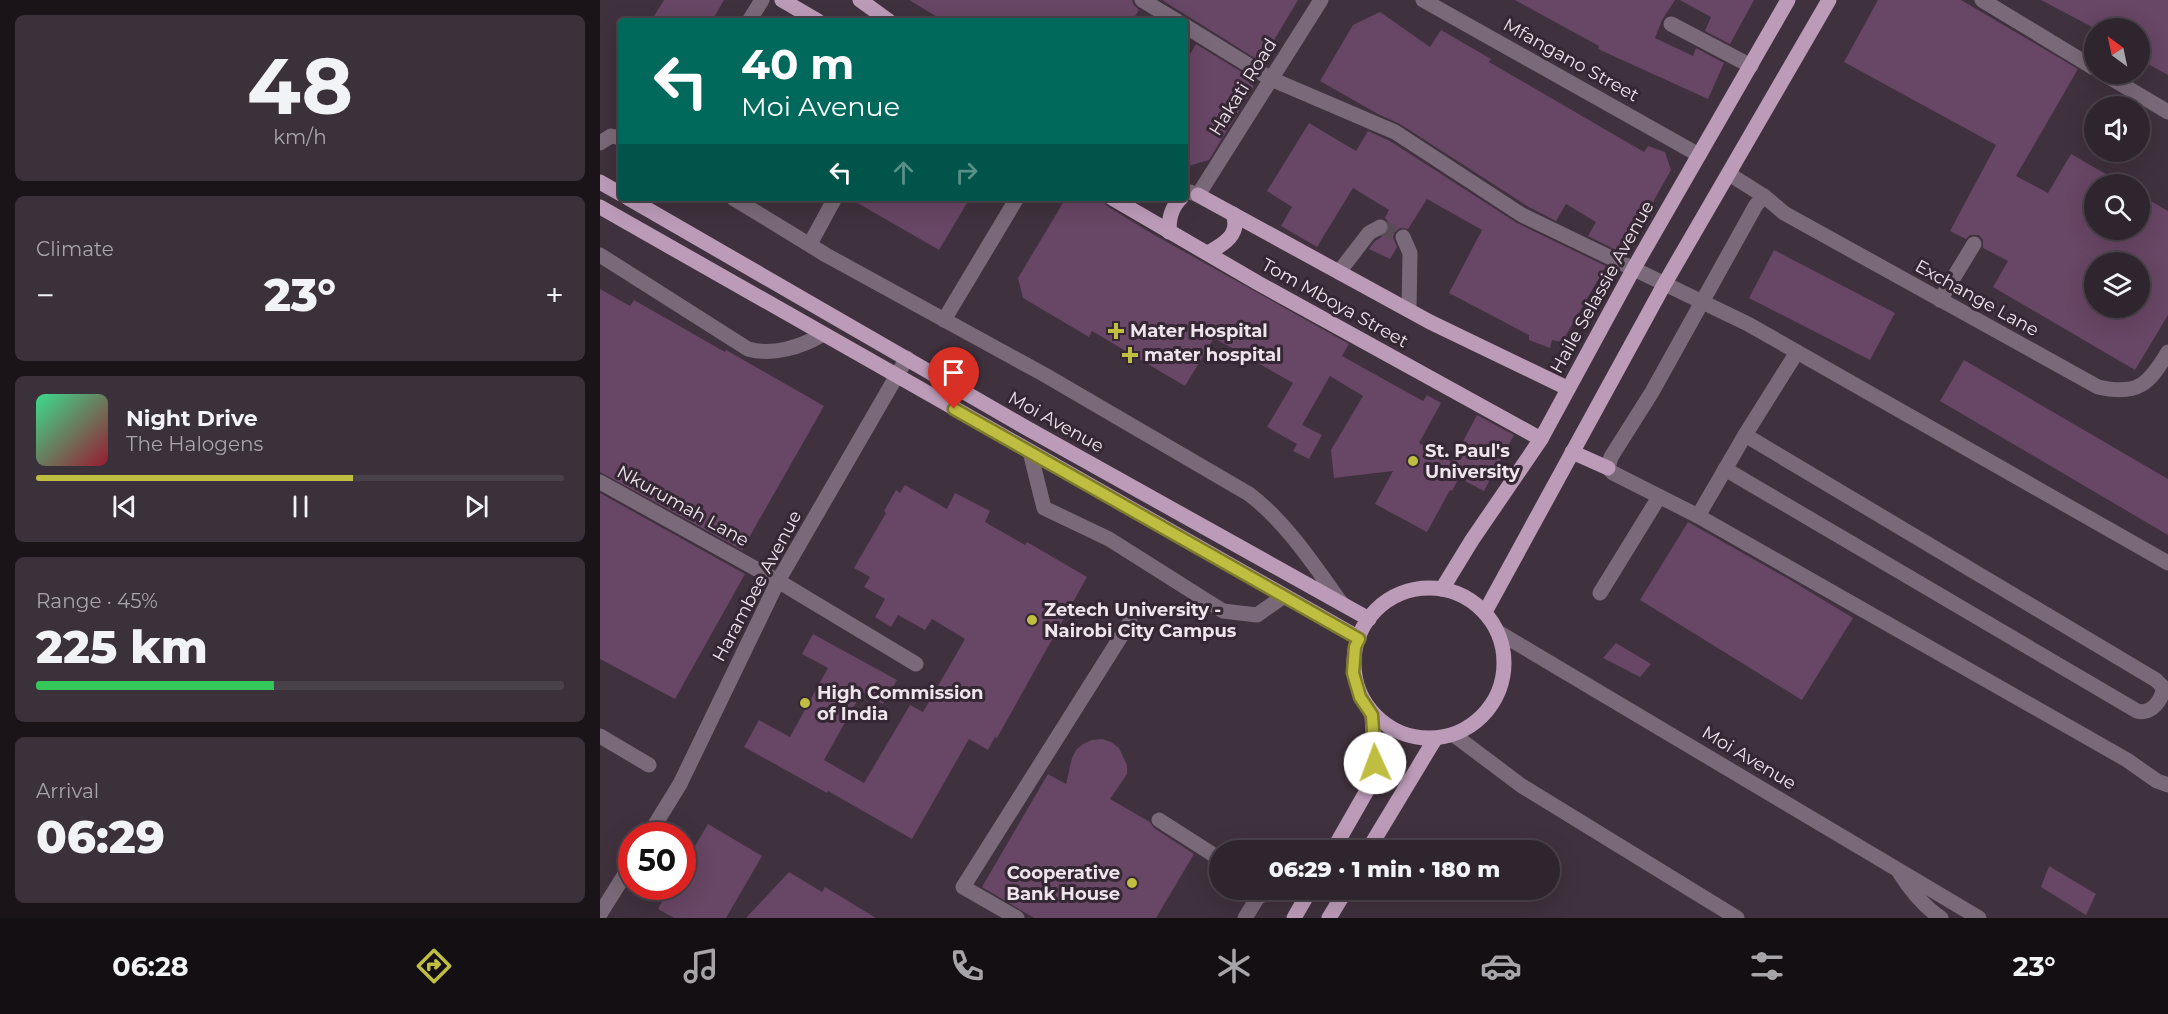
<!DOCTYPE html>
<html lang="en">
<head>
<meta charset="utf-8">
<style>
	body { margin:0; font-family:Montserrat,sans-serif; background:#3b313a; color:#f1f3f6; height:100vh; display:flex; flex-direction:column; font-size:22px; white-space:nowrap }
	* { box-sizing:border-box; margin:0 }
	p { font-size:20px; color:#a7a5aa }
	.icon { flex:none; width:33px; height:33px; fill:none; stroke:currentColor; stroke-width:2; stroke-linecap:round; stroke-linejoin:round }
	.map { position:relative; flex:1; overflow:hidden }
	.sheet { display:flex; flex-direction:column; gap:15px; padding:15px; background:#1a1419; width:600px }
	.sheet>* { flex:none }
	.guide { position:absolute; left:18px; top:18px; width:570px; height:183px; border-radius:6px; box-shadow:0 6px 24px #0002,0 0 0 2px #4a424a; background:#00695c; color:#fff; overflow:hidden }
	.needle { width:39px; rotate:327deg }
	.tools { position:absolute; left:1484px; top:18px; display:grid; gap:12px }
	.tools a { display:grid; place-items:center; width:66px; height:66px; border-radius:50%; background:#2f252e; box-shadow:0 6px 24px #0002,0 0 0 2px #4a424a; font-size:30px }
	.speed { position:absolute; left:18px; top:822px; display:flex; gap:12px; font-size:30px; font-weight:700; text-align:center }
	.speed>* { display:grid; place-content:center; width:78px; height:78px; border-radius:50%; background:#2f252e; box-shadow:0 6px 24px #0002,0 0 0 2px #4a424a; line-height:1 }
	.speed .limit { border:9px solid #d22; background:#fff; color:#111 }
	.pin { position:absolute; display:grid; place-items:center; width:51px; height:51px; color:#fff; margin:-62px -26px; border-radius:50% 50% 50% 0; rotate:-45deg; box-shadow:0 0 6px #0007 }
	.pin .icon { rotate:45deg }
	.me { position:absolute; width:66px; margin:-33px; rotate:358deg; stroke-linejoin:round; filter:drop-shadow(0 0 4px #0008) }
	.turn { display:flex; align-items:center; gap:21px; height:126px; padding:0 24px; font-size:27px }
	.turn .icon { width:78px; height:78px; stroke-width:2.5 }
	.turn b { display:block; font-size:42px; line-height:51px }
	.lanes { display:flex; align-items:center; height:57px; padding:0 24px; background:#0003; justify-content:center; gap:30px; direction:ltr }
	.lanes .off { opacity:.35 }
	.big { font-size:45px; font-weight:800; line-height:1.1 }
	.sheet .card { flex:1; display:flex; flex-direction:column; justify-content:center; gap:9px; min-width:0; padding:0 21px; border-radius:9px; background:#3b313a }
	.sheet .dial { align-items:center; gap:0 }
	.dial b { font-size:78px; line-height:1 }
	.song { display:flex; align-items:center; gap:18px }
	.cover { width:72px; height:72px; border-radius:9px; background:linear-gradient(135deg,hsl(150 70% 55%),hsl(350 70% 35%)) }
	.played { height:6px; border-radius:3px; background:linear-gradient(90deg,#c0be41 60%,#4a424a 60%) }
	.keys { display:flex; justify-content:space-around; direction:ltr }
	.heat { display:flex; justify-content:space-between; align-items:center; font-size:33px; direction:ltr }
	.charge { height:9px; border-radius:4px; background:linear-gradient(90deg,#34c759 45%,#4a424a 0) }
	.trip { position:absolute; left:609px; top:840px; width:351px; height:60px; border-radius:30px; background:#2f252e; box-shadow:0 6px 24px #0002,0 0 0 2px #4a424a; font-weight:800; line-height:60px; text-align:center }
	.tab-bar { display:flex; height:96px; justify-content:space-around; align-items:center; background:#130f12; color:#a7a5aa }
	.tab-bar .icon { width:42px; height:42px }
	.tab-bar .active { color:#c0be41 }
	.tab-bar b { font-size:27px; color:#f1f3f6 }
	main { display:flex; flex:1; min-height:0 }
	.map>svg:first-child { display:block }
	.building { fill:#684665; fill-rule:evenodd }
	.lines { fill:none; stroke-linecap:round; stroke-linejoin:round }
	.minor-tunnel { stroke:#594c57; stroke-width:15; stroke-dasharray:15 8; stroke-linecap:butt }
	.minor { stroke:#7a6978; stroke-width:15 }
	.major { stroke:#bc9bb8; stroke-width:15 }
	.route-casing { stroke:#7d7c2a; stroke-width:15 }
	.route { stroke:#c0be41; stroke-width:10 }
	.poi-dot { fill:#c0be41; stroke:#352733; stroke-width:2 }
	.labels { text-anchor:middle; stroke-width:6; stroke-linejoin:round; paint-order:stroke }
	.street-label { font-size:18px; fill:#ede4ec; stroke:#352733 }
	.poi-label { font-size:18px; font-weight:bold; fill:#ede4ec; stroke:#352733; text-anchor:start }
</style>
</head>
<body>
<main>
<section class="sheet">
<div class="card dial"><b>48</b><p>km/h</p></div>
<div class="card"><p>Climate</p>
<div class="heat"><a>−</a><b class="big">23°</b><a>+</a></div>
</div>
<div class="card">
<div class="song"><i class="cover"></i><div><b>Night Drive</b><p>The Halogens</p></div></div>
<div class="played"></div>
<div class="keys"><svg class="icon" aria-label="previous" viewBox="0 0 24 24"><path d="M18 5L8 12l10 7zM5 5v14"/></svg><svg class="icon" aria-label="pause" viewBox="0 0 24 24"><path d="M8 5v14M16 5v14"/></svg><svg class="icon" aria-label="next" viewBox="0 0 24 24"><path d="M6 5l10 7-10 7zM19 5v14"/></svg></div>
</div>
<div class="card"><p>Range · 45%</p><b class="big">225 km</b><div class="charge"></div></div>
<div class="card"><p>Arrival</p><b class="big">06:29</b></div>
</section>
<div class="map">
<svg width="1568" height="918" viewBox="0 0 1568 918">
	<rect width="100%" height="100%" fill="#3f313d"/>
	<g class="building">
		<path d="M64,0H124L112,21H51Z"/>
		<path d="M309,0H532L534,5L539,10L532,21H344Z"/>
		<path d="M562,0H698L661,62Z"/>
		<path d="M915,0H1075L1062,20L1055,38L1093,56L1096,48L1124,63L1108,99L998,49L999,46Z"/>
		<path d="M1080,0H1154L1130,44L1105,31L1111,17Z"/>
		<path d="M1278,0H1361L1478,69L1416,176L1448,193L1471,154L1523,184H1494V230H1539V194L1568,211V315L1535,370L1393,287L1408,261L1383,248V240L1379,235H1370L1366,239L1350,231L1396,145L1244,62ZM1494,262H1539V308H1494Z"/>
		<path d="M1441,0H1568V75L1539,59V28H1494Z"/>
		<path d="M780,12L830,47L841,30L891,59L889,62L1044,152L1048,146L1065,152L1071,170L1028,246L1020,243L1016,250L988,236L996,222L966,204L956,221L927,206L800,124L778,114L720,81L753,25Z"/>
		<path d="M596,44L651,78L649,83L654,86L609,160L585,167V63Z"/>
		<path d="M709,123L756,151L768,131L790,141L917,223L1006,266L962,342L952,340L950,348L929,340V335L849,293L882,230L827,199L808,229L800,228L795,232L793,237L797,247L790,259L769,249L775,241L789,232V223L785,218L789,210L753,188L717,247L681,226L692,207L667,191Z"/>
		<path d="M249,198H370L339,250Z"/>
		<path d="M466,198H501L507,206L551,233L749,344L742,356L823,401L827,395L841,403L819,443L852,462L877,415L914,435L884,491L859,478L852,491L850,490L827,532L775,504L793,471L734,478L731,450L763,396L730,376L702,425L722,435L709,459L693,451L697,444L667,427L693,383L614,338L585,386L492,331L489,337L423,298L418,278Z"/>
		<path d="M1174,250L1295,313L1270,360L1149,298Z"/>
		<path d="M0,289L30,306L34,300L125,352L126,350L224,406L142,550L0,472Z"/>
		<path d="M1364,360L1568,479V535L1340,401Z"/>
		<path d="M305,485L347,509L355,493L390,511L385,522L425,545L427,542L487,577L397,738L395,737L388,750L369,739L312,839L228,791L227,793L144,747L159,720L190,737L228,668L202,654L213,634L297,680L283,704L262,692L224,760L264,783L310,705L323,712L365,639L332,619L325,630L298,615L291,627L275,617L285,599L264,587L270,577L254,568L286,513L284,511L296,490L300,493Z"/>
		<path d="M0,493L145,574L75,699L0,659Z"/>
		<path d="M1088,522L1192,581L1253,618L1202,700L1040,600Z"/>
		<path d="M1016,643L1051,664L1040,677L1003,658Z"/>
		<path d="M502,739L511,742L519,748L527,765V774L510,799L550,822L554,828L594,854L556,918H434L382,887L448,774L466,784L472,758L476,750L483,744L492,740Z"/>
		<path d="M108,824L162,856L126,918H74L58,909L71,886H82V868Z"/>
		<path d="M1449,866L1496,894L1486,915L1441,887Z"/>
		<path d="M189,872L222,892L225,887L276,918H146Z"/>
	</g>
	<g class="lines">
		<path class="minor-tunnel" d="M780,227L803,237"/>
		<g class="minor">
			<path d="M542,0L577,21"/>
			<path d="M823,0L1099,155"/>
			<path d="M1382,0L1494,68"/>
			<path d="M149,21L162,0"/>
			<path d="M1071,24L1151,66"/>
			<path d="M585,26L671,79L795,132L922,215L1148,324L1568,563"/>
			<path d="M1504,74L1568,112"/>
			<path d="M0,143L11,136L21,138"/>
			<path d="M1129,174L1164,196L1184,213L1498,387C1538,396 1549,384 1568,352"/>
			<path d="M590,192L598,195L721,0"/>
			<path d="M1164,196L1156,205L1052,392L1011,457L1008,468L1013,473L1098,516L1527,760L1557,781L1568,785"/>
			<path d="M133,198L226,255L445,375L649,494C687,523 714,565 742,604"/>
			<path d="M803,237L810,253L809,310"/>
			<path d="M210,244L235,198"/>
			<path d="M0,255L148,349C172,356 202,347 223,334"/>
			<path d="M739,272L769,233L780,227"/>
			<path d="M1340,300L1374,244"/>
			<path d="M344,320L417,198"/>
			<path d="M430,452L444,508L509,539L623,611L657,615L684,596"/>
			<path d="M1125,469L1537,711C1551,715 1563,700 1563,687L1556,680L1145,435"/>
			<path d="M0,482L178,581L316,664"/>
			<path d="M1098,516L1145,435L1197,352"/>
			<path d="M1000,593L1059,497"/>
			<path d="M898,632L1379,918"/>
			<path d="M854,735L922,786L1137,918"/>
			<path d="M0,736L49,765"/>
			<path d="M559,820L620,859"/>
			<path d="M48,836L80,784L178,581L307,358"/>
			<path d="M1299,872C1311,891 1323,906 1341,918"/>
			<path d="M0,914L32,863"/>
			<path d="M417,918L363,887L530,622"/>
			<path d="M645,918L658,897L675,890"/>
		</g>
		<g class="major">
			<path d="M182,0L218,21"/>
			<path d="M260,0L289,21"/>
			<path d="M0,182L21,194"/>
			<path d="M598,195L830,322L967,388"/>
			<path d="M28,198L423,426L769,619"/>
			<path d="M512,198L658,283L941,439"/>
			<path d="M0,207L759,638"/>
			<path d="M569,232C569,218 571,208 581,198"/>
			<path d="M608,253C624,244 641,234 633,214"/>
			<path d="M972,452L1008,468"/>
			<circle cx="829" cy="663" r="75"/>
			<path d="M842,589L872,540L941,439L1034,268L1188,0"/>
			<path d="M885,612L1065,283L1229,0"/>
			<path d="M733,850L769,787L775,763L772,715"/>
			<path d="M768,850L835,739"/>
			<path d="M694,918L710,890"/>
			<path d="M729,918L746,890"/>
		</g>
	</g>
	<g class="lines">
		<defs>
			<path id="route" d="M354,409L759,639L755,647L753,673L760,697L772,715L775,763"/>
		</defs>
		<use href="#route" class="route-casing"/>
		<use href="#route" class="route"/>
	</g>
	<g class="poi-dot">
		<path d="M513 322h6v6h6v6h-6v6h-6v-6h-6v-6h6z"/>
		<path d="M527 346h6v6h6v6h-6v6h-6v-6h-6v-6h6z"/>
		<circle cx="813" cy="461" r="6"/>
		<circle cx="432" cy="620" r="6"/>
		<circle cx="205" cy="703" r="6"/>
		<circle cx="532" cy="883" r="6"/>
	</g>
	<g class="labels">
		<g class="street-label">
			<text transform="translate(971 60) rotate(29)" y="6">Mfangano Street</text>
			<text transform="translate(643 87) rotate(-58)" y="6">Hakati Road</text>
			<text transform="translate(1002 287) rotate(-61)" y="6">Haile Selassie Avenue</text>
			<text transform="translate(1377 298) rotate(29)" y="6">Exchange Lane</text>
			<text transform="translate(735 303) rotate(29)" y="6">Tom Mboya Street</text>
			<text transform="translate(456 422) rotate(29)" y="6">Moi Avenue</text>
			<text transform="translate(83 506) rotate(29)" y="6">Nkurumah Lane</text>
			<text transform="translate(157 586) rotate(-62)" y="6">Harambee Avenue</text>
			<text transform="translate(1149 758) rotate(31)" y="6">Moi Avenue</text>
		</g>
		<g class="poi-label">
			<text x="530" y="337">Mater Hospital</text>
			<text x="544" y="361">mater hospital</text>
			<text x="825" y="457">St. Paul's<tspan x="825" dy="21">University</tspan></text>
			<text x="444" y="616">Zetech University -<tspan x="444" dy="21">Nairobi City Campus</tspan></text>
			<text x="217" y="699">High Commission<tspan x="217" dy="21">of India</tspan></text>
			<text x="520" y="879" text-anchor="end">Cooperative<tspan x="520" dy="21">Bank House</tspan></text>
		</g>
	</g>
</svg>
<div class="tools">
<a><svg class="needle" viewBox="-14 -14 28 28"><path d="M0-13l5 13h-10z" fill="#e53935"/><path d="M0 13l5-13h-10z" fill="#a7a5aa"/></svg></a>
<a><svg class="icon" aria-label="sound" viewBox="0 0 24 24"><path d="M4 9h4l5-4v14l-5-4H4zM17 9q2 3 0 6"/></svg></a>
<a><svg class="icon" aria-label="search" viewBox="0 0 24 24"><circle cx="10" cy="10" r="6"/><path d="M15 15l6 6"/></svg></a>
<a><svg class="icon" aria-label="layers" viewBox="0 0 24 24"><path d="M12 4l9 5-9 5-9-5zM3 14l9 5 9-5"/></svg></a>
</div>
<div class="speed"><div class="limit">50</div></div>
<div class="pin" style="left:354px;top:409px;background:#d93025"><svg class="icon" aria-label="arrive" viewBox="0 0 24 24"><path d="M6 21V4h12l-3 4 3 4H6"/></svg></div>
<svg class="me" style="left:775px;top:763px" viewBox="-20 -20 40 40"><circle r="19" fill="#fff"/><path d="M0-13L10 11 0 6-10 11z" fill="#c0be41"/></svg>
<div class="trip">06:29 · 1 min · 180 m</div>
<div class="guide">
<div class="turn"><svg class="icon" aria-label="left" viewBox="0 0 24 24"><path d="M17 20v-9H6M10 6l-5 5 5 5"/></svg><div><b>40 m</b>Moi Avenue</div></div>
<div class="lanes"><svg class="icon" aria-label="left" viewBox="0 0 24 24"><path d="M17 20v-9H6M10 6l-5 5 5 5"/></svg><svg class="icon off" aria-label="ahead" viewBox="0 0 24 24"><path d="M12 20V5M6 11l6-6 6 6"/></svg><svg class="icon off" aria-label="right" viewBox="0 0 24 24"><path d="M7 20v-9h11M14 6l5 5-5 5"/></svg></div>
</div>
</div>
</main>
<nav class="tab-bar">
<b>06:28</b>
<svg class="icon active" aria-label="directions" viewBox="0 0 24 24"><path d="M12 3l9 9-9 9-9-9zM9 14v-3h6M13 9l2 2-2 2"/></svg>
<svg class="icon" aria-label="music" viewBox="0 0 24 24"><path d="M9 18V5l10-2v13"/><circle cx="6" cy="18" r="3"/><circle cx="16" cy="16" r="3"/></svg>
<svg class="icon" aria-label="phone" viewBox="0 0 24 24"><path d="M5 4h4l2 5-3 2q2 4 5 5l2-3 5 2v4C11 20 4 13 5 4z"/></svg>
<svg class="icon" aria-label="climate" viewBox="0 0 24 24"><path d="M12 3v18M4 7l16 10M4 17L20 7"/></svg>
<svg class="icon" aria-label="car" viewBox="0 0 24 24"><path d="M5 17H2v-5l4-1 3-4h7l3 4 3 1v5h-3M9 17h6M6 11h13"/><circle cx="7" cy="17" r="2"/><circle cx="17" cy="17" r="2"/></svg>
<svg class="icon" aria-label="filters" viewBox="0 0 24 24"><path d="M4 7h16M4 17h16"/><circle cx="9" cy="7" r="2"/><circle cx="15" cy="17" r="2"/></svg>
<b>23°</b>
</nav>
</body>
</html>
